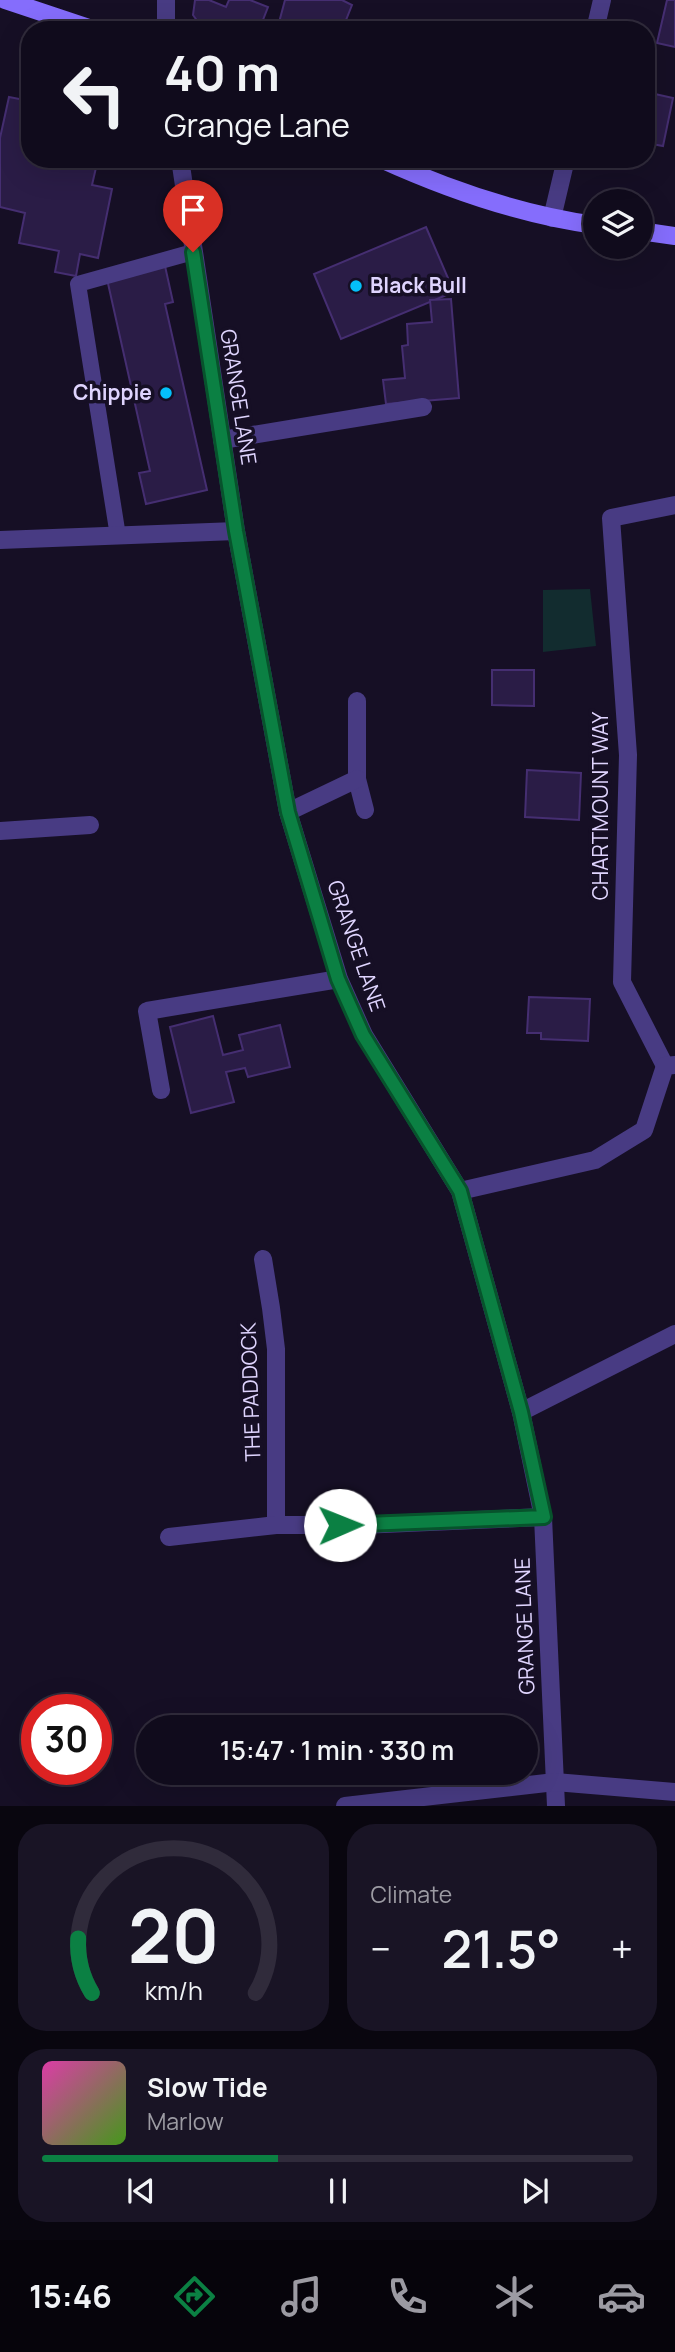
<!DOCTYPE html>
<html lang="en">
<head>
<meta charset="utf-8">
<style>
	body { margin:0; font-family:Manrope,sans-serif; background:#191425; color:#f1f3f6; height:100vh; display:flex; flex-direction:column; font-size:26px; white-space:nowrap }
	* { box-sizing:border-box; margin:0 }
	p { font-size:23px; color:#9c9ba3 }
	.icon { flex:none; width:38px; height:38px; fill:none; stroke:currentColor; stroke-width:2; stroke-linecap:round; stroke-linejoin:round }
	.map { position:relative; height:1806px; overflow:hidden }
	.details { display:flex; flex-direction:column; gap:18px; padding:18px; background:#09060f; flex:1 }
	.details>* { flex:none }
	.banner { position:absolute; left:21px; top:21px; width:634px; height:147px; border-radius:28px; box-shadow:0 7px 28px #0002,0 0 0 2px #302b3b; background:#100b1c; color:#f1f3f6; overflow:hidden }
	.buttons { position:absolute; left:583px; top:189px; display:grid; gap:14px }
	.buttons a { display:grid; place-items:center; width:70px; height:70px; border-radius:50%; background:#100b1c; box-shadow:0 7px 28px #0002,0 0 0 2px #302b3b; font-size:35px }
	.speed { position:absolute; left:21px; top:1694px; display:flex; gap:14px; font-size:35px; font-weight:700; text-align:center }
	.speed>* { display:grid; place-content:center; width:91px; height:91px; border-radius:50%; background:#100b1c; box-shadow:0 7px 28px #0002,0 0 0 2px #302b3b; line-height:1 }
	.speed .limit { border:10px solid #d22; background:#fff; color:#111 }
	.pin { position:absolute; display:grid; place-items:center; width:60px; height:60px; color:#fff; margin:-72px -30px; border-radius:50% 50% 50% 0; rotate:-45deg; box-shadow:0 0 7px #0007 }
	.pin .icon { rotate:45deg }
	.me { position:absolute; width:77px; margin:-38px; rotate:89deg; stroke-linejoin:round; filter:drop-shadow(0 0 5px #0008) }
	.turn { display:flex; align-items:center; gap:24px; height:147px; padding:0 28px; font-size:32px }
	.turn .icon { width:91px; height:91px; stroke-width:2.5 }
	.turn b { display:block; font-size:49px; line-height:60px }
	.big { font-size:52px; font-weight:600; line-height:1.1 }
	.details .card { flex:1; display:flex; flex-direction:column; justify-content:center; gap:10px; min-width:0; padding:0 24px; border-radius:28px; background:#191425 }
	.details .dial { align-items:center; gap:0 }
	.dial svg { height:182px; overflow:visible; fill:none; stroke:#302b3b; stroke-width:7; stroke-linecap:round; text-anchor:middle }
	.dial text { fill:#f1f3f6; stroke:none }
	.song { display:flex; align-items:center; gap:21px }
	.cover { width:84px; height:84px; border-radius:10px; background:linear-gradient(135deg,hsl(320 70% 55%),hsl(100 70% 35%)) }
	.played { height:7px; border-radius:4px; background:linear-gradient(90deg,#0b8043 40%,#302b3b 40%) }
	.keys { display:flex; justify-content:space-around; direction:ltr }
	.heat { display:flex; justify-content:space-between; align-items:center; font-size:38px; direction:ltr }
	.details .tiles { flex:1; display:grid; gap:18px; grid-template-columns:1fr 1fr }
	.card:last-child { grid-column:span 2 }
	.trip { position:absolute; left:136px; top:1715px; width:402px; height:70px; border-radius:35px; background:#100b1c; box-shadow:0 7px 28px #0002,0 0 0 2px #302b3b; font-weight:600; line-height:70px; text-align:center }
	.tabs { display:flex; height:112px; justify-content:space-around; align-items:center; background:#06040b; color:#9c9ba3 }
	.tabs .icon { width:49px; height:49px }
	.tabs .on { color:#0b8043 }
	.tabs b { font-size:32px; color:#f1f3f6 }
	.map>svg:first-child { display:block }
	.green { fill:#122c2f }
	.building { fill:#2a1c46; stroke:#452e71; stroke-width:2 }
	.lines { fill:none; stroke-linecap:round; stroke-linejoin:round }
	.service { stroke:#483b83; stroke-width:16 }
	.minor { stroke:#483b83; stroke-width:18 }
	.tertiary { stroke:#483b83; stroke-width:18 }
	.secondary { stroke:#856dfc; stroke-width:18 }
	.route-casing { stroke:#07532c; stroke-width:18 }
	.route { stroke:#0b8043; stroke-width:12 }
	.poi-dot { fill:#04c0fa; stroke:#160f25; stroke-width:2.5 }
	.labels { text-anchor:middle; stroke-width:7; stroke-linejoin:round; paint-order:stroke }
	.poi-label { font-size:21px; font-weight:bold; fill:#dfd4fe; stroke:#160f25; text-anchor:start }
	.street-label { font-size:21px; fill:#dfd4fe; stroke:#160f25 }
</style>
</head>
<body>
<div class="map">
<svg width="675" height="1806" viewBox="0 0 675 1806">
	<rect width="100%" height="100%" fill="#160f25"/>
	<path class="green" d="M590,589L596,646L543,652V590Z"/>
	<g class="building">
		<path d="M195,0H209L226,7L229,0H250L268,7L259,30H204L193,15Z"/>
		<path d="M285,0H342L352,5L342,30H277Z"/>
		<path d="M667,0H675V47L657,43Z"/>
		<path d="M646,92L673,98L663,146L646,143Z"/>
		<path d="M9,97L30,101V159H98L92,185L112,189L98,258L80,254L76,276L55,272L59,251L19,243L25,213L0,207V138Z"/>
		<path d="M426,227L454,292L341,339L314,274Z"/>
		<path d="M165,266L173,302L165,304L207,490L146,504L139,473L150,471L107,279Z"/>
		<path d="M451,299L459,398L386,404L383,380L405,378L402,346L408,345L407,324L432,322L430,300Z"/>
		<path d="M492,670H534V706L492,705Z"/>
		<path d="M527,770L581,773L579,820L525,817Z"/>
		<path d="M529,997L590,999L588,1041L541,1039V1033H527Z"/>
		<path d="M213,1016L223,1055L243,1050L239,1035L280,1025L290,1067L248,1077L245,1068L226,1072L234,1102L191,1113L170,1027Z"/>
	</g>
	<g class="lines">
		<path class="service" d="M118,536L78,284L193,252"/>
		<g class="minor">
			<path d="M595,30L602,0"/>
			<path d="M180,159L236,531L288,812L339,979L364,1035L460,1191L521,1412L543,1517L556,1806"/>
			<path d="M552,218L566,159"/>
			<path d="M222,440L423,407"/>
			<path d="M0,540L236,531"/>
			<path d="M357,701V779L365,810"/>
			<path d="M288,812L357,779"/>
			<path d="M0,831L90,825"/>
			<path d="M665,1066L622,982L628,755L611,518L675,505"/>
			<path d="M161,1090L147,1011L339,979"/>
			<path d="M460,1191L595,1160L644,1130L665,1066L675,1065"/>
			<path d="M263,1259L271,1308L276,1349V1525"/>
			<path d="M521,1412L675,1334"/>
			<path d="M169,1537L276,1525H361L543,1517"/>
			<path d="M345,1806L555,1782L675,1792"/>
		</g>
		<path class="tertiary" d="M166,30V0"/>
		<g class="secondary">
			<path d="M5,0L95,30"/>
			<path d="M381,159C447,189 523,215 595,225"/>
			<path d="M640,231L675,236"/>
		</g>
	</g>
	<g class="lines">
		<defs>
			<path id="route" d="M193,252L236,531L288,812L338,979L363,1035L460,1191L521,1412L544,1517L340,1525"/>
		</defs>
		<use href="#route" class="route-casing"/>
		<use href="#route" class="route"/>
	</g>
	<g class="poi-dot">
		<circle cx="356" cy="286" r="7"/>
		<circle cx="166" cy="393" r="7"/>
	</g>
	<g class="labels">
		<g class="poi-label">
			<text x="370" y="293">Black Bull</text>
			<text x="152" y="400" text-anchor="end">Chippie</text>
		</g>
		<g class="street-label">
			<text transform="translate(238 397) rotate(81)" y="7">GRANGE LANE</text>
			<text transform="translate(601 806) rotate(-90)" y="7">CHARTMOUNT WAY</text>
			<text transform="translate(356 946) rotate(71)" y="7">GRANGE LANE</text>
			<text transform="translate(251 1392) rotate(-92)" y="7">THE PADDOCK</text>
			<text transform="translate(525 1626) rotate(-92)" y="7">GRANGE LANE</text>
		</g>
	</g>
</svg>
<div class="buttons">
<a><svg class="icon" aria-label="layers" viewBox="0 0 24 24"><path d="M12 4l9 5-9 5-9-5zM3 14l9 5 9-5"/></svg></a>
</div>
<div class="speed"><div class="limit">30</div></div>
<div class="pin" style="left:193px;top:252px;background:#d93025"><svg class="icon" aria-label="arrive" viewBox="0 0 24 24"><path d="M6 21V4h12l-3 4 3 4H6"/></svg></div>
<svg class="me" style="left:340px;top:1525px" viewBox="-20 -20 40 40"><circle r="19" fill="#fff"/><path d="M0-13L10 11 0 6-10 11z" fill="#0b8043"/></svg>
<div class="trip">15:47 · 1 min · 330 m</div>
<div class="banner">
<div class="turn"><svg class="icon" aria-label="left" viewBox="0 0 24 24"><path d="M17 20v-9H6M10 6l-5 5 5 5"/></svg><div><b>40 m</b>Grange Lane</div></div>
</div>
</div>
<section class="details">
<div class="tiles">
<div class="card dial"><svg viewBox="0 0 100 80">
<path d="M14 69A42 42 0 1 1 86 69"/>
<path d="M14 69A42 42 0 0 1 8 45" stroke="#0b8043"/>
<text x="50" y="56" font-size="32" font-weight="700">20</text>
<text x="50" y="72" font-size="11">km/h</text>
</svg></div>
<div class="card"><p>Climate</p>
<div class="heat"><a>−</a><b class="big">21.5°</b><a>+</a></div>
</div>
<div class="card">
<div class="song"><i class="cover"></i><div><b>Slow Tide</b><p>Marlow</p></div></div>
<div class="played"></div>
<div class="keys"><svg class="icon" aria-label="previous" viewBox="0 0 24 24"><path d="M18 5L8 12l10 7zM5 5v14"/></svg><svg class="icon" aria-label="pause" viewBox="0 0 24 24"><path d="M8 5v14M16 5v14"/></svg><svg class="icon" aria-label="next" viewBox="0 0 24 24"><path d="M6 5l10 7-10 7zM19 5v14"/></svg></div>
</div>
</div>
</section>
<nav class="tabs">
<b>15:46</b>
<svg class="icon on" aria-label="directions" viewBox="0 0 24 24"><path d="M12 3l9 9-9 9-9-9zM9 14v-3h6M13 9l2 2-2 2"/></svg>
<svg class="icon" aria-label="music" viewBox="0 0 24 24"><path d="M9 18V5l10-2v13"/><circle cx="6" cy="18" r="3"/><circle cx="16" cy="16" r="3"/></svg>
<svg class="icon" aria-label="phone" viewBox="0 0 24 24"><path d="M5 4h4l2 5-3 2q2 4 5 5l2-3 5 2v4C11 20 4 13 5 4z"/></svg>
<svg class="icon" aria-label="climate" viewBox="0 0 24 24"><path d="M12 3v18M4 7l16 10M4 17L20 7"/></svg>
<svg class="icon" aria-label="car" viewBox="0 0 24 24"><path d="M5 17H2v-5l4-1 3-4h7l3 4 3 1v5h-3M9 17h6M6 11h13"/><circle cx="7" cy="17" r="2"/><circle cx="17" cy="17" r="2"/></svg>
</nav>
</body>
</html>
